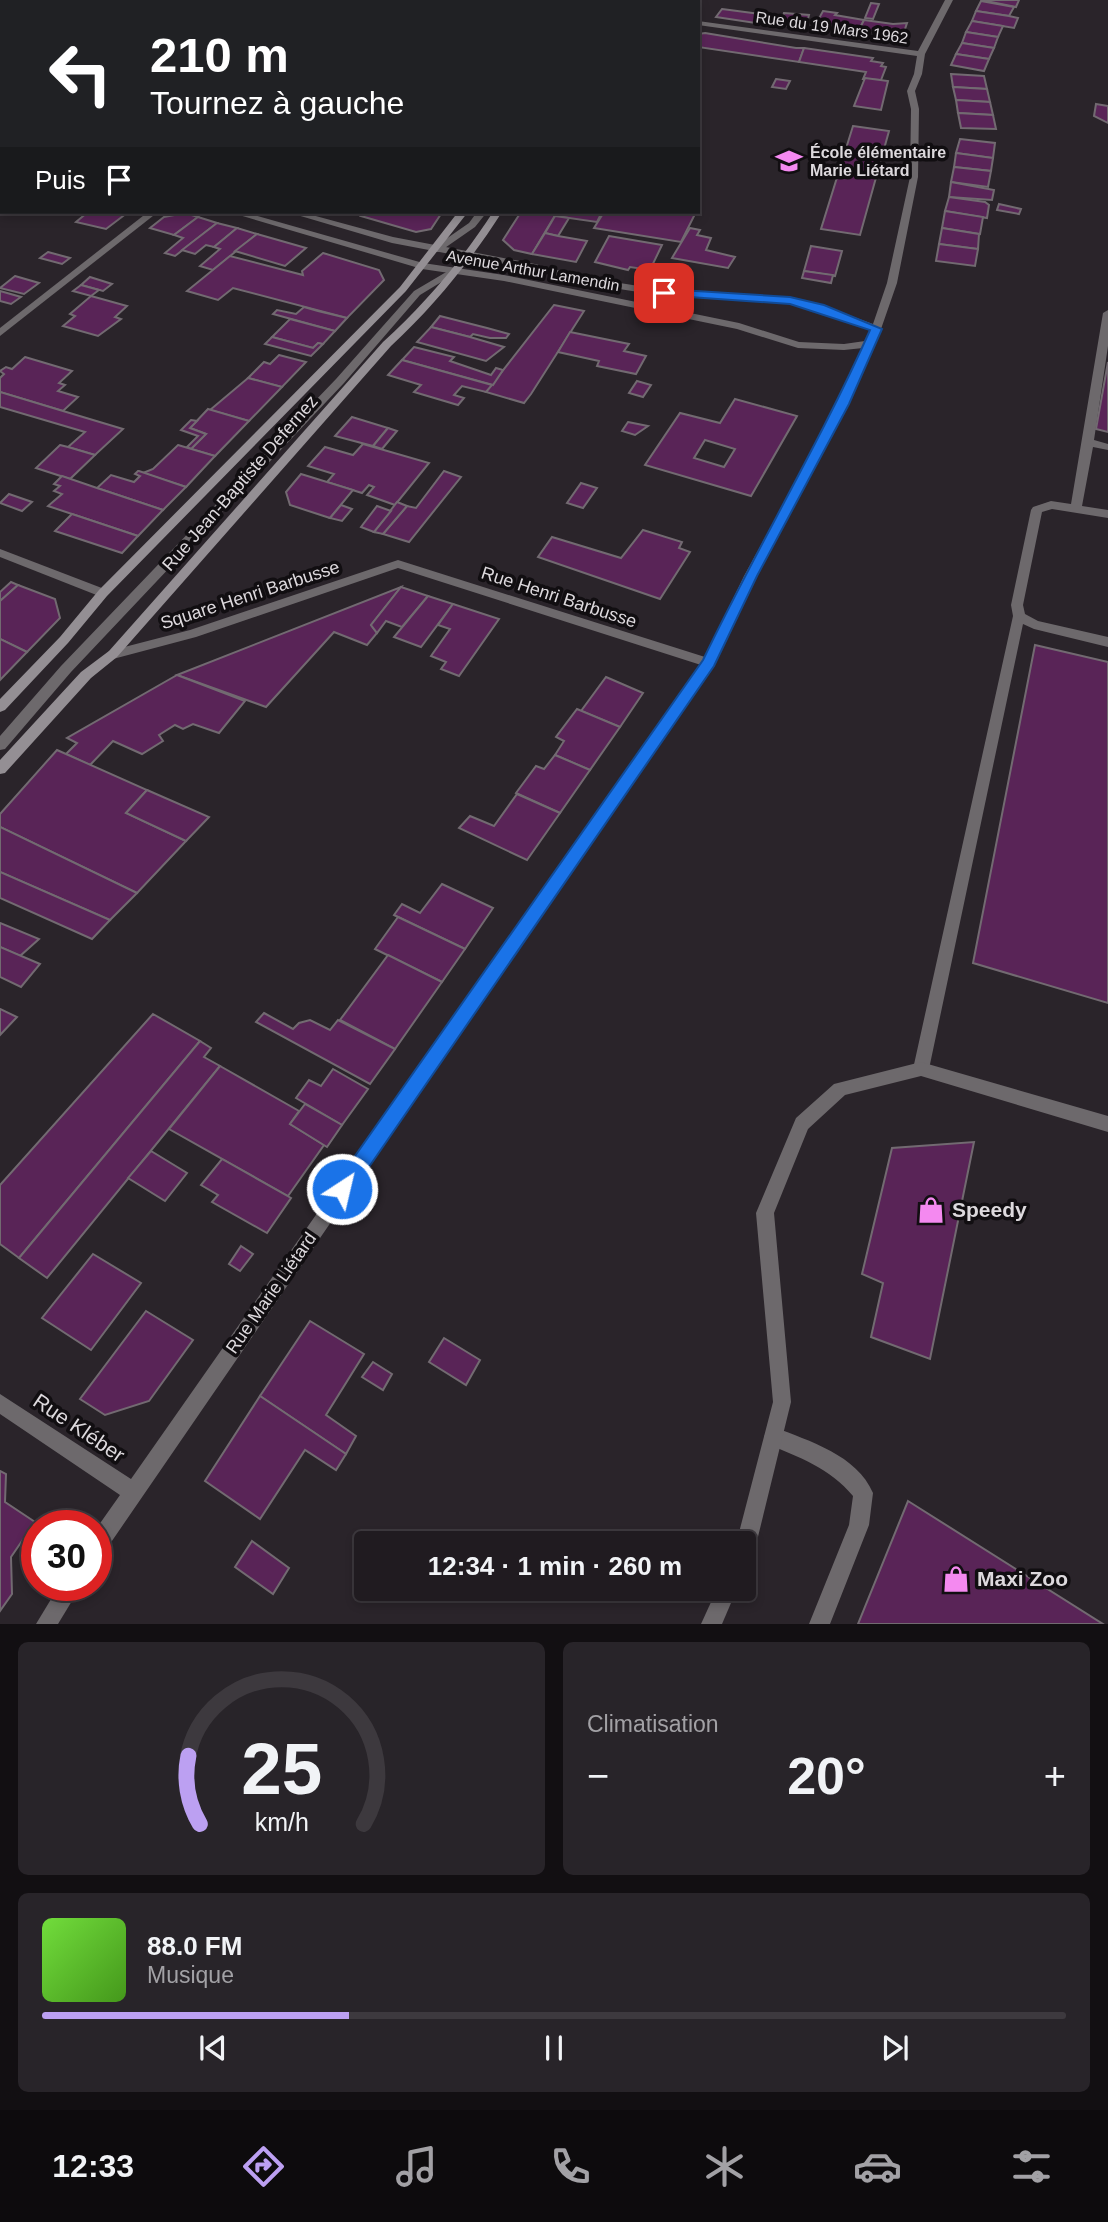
<!DOCTYPE html>
<html lang="fr">
<head>
<meta charset="utf-8">
<style>
	body { margin:0; font-family:Arial,sans-serif; background:#282429; color:#f1f3f6; height:100vh; display:flex; flex-direction:column; font-size:26px; white-space:nowrap }
	* { box-sizing:border-box; margin:0 }
	p { font-size:23px; color:#a2a1a5 }
	.icon { flex:none; width:38px; height:38px; fill:none; stroke:currentColor; stroke-width:2; stroke-linecap:round; stroke-linejoin:round }
	.map { position:relative; height:1624px; overflow:hidden }
	.details { display:flex; flex-direction:column; gap:18px; padding:18px; background:#120f12; flex:1 }
	.details>* { flex:none }
	.banner { position:absolute; left:0px; top:0px; width:700px; height:214px; box-shadow:0 4px 10px #0003,0 0 0 2px #3d393e; background:#202124; color:#fff; overflow:hidden }
	.speed { position:absolute; left:21px; top:1510px; display:flex; gap:14px; font-size:35px; font-weight:700; text-align:center }
	.speed>* { display:grid; place-content:center; width:91px; height:91px; border-radius:50%; background:#201b20; box-shadow:0 4px 10px #0003,0 0 0 2px #3d393e; line-height:1 }
	.speed .limit { border:10px solid #d22; background:#fff; color:#111 }
	.pin { position:absolute; display:grid; place-items:center; width:60px; height:60px; color:#fff; margin:-30px; border-radius:14px; box-shadow:0 4px 10px #0006 }
	.me { position:absolute; width:77px; margin:-38px; rotate:35deg; stroke-linejoin:round; filter:drop-shadow(0 0 5px #0008) }
	.turn { display:flex; align-items:center; gap:24px; height:147px; padding:0 35px; font-size:32px }
	.turn .icon { width:91px; height:91px; stroke-width:2.5 }
	.turn b { display:block; font-size:49px; line-height:60px }
	.then { display:flex; align-items:center; height:66px; padding:0 35px; background:#0003; gap:14px; font-size:26px }
	.big { font-size:52px; font-weight:700; line-height:1.1 }
	.details .widget { flex:1; display:flex; flex-direction:column; justify-content:center; gap:10px; min-width:0; padding:0 24px; border-radius:10px; background:#282429 }
	.details .dial { align-items:center; gap:0 }
	.dial svg { height:182px; overflow:visible; fill:none; stroke:#3d393e; stroke-width:7; stroke-linecap:round; text-anchor:middle }
	.dial text { fill:#f1f3f6; stroke:none }
	.song { display:flex; align-items:center; gap:21px }
	.cover { width:84px; height:84px; border-radius:10px; background:linear-gradient(135deg,hsl(100 70% 55%),hsl(100 70% 35%)) }
	.played { height:7px; border-radius:4px; background:linear-gradient(90deg,#bca0f2 30%,#3d393e 30%) }
	.keys { display:flex; justify-content:space-around; direction:ltr }
	.heat { display:flex; justify-content:space-between; align-items:center; font-size:38px; direction:ltr }
	.details .tiles { flex:1; display:grid; gap:18px; grid-template-columns:1fr 1fr }
	.widget:last-child { grid-column:span 2 }
	.trip { position:absolute; left:354px; top:1531px; width:402px; height:70px; border-radius:7px; background:#201b20; box-shadow:0 4px 10px #0003,0 0 0 2px #3d393e; font-weight:700; line-height:70px; text-align:center }
	.tab-bar { display:flex; height:112px; justify-content:space-around; align-items:center; background:#0d0b0d; color:#a2a1a5 }
	.tab-bar .icon { width:49px; height:49px }
	.tab-bar .selected { color:#bca0f2 }
	.tab-bar b { font-size:32px; color:#f1f3f6 }
	.map>svg:first-child { display:block }
	.building { fill:#592457; stroke:#726a71; stroke-width:2; fill-rule:evenodd }
	.lines { fill:none; stroke-linecap:round; stroke-linejoin:round }
	.lane { fill:#6d696c; fill-rule:evenodd }
	.street { fill:#6d696c; fill-rule:evenodd }
	.secondary { fill:#948f94; fill-rule:evenodd }
	.route { fill:#1a73e8; stroke:#114b97; stroke-width:2 }
	.labels { text-anchor:middle; stroke-width:7; stroke-linejoin:round; paint-order:stroke }
	.far-street-label { font-size:16px; fill:#ddd9dd; stroke:#110e11 }
	.far-poi-label { font-size:16px; font-weight:bold; fill:#ddd9dd; stroke:#110e11; text-anchor:start }
	.street-label { font-size:18px; fill:#ddd9dd; stroke:#110e11 }
	.near-poi-label { font-size:21px; font-weight:bold; fill:#ddd9dd; stroke:#110e11; text-anchor:start }
	.near-street-label { font-size:21px; fill:#ddd9dd; stroke:#110e11 }
</style>
</head>
<body>
<div class="map">
<svg width="1108" height="1624" viewBox="0 0 1108 1624">
	<rect width="100%" height="100%" fill="#2a242a"/>
	<g class="building">
		<path d="M281,0H386L390,1L279,2Z"/>
		<path d="M981,0H1019L1016,7Z"/>
		<path d="M981,1L1014,7L1009,16L976,11Z"/>
		<path d="M871,3L879,4L873,19L865,18Z"/>
		<path d="M722,9L783,17V27L716,17Z"/>
		<path d="M823,11L837,13L835,15L864,20L859,30L829,25L817,22Z"/>
		<path d="M976,11L1009,16L1018,18L1014,28L972,21Z"/>
		<path d="M784,13L809,15L806,27L781,25Z"/>
		<path d="M864,20L893,24L907,23L903,35L889,34L859,30Z"/>
		<path d="M972,21L1003,26L998,37L966,32Z"/>
		<path d="M966,32L998,37L994,48L962,43Z"/>
		<path d="M705,33L796,48H804L799,62L698,47V34Z"/>
		<path d="M962,43L994,48L989,59L956,54Z"/>
		<path d="M804,48L873,58L871,61L883,63L881,66L886,67L881,80L863,79L866,72L799,62Z"/>
		<path d="M956,54L989,59L984,71L951,65Z"/>
		<path d="M951,74L984,76L987,89L953,87Z"/>
		<path d="M865,78L888,81L881,110L854,106Z"/>
		<path d="M776,79L790,81L786,89L772,87Z"/>
		<path d="M953,87L987,89L990,102L956,100Z"/>
		<path d="M956,100L990,102L993,115L958,113Z"/>
		<path d="M1096,104L1108,106V123L1094,116Z"/>
		<path d="M958,113L993,115L996,129L961,128Z"/>
		<path d="M853,126L889,131L860,235L821,229Z"/>
		<path d="M960,139L995,143L993,158L956,153Z"/>
		<path d="M956,153L993,158L991,171L954,167Z"/>
		<path d="M954,167L991,171L988,187L951,182Z"/>
		<path d="M951,182L994,190L992,200L949,197Z"/>
		<path d="M949,197L985,202L989,205L987,218L945,211Z"/>
		<path d="M999,204L1021,209L1019,214L997,210Z"/>
		<path d="M945,211L983,217L980,234L942,228Z"/>
		<path d="M88,212H123L127,213L106,229L76,222Z"/>
		<path d="M366,212H432L441,214L431,229L416,232L361,216Z"/>
		<path d="M521,212H557L532,254L514,250L503,240Z"/>
		<path d="M557,212H602L597,222L555,216Z"/>
		<path d="M604,212H696L681,242L594,228Z"/>
		<path d="M185,213L198,217L174,235L150,228L164,217Z"/>
		<path d="M555,216L569,218L558,236L545,233Z"/>
		<path d="M198,217L217,223L175,256L165,253L183,238L174,235Z"/>
		<path d="M217,223L237,228L214,247L206,245L195,254L182,250Z"/>
		<path d="M237,228L257,234L213,270L200,266L220,249L214,247Z"/>
		<path d="M690,228L700,230L697,235L711,238L706,250L735,257L728,268L672,258Z"/>
		<path d="M942,228L979,234L978,249L939,244Z"/>
		<path d="M545,233L558,236L587,241L576,262L532,254Z"/>
		<path d="M257,234L306,248L285,266L235,251Z"/>
		<path d="M609,236L662,245L650,270L630,267L628,270L595,262Z"/>
		<path d="M939,244L978,249L975,266L936,261Z"/>
		<path d="M811,246L842,251L835,276L804,271Z"/>
		<path d="M48,252L70,258L62,264L40,258Z"/>
		<path d="M323,253L379,270L384,280L347,318L233,288L218,300L187,291L230,256L303,275L302,271Z"/>
		<path d="M804,271L833,275L831,283L802,278Z"/>
		<path d="M15,276L39,283L24,294L0,288Z"/>
		<path d="M90,277L112,284L103,291L81,285Z"/>
		<path d="M81,285L99,290L91,296L73,291Z"/>
		<path d="M0,291L21,297L11,304L0,301Z"/>
		<path d="M91,296L127,306L115,317L121,319L98,336L63,326L75,316L70,314Z"/>
		<path d="M554,305L584,311L531,394L524,403L486,392Z"/>
		<path d="M304,307L318,311L347,318L335,331L273,314L277,310L296,314Z"/>
		<path d="M440,316L487,328L509,334L506,338H490L473,334L470,337L431,327Z"/>
		<path d="M290,319L335,331L323,344L318,343L313,348L272,337Z"/>
		<path d="M431,327L470,337L504,347L486,361L417,342Z"/>
		<path d="M570,332L629,344L624,351L646,356L636,374L597,366L599,361L558,352Z"/>
		<path d="M272,337L313,348L318,343L323,344L311,356L265,344Z"/>
		<path d="M414,347L454,357L450,361L491,375L496,368L503,370L493,385L402,360Z"/>
		<path d="M279,355L306,362L282,387L248,378L264,362L270,364Z"/>
		<path d="M25,357L72,371L59,383L65,385L58,391L78,397L63,411L0,392V378L4,374L0,371L6,367L12,369Z"/>
		<path d="M402,360L492,385L486,392L462,386L454,395L464,398L458,405L414,392L421,385L388,375Z"/>
		<path d="M1108,362V432L1096,429Z"/>
		<path d="M248,378L282,387L249,421L210,410Z"/>
		<path d="M637,381L651,385L643,397L629,393Z"/>
		<path d="M0,392L63,411L123,429L95,455L68,447L85,432L0,407Z"/>
		<path d="M735,399L797,416L751,496L645,465L680,413L720,423ZM705,440L735,449L724,467L694,458Z"/>
		<path d="M208,409L249,421L215,456L191,449L206,434L190,428Z"/>
		<path d="M352,417L388,428L373,446L335,436Z"/>
		<path d="M191,420L197,421L190,428L206,434L191,449L187,447L198,436L181,430Z"/>
		<path d="M628,422L648,426L635,435L622,431Z"/>
		<path d="M388,428L397,431L382,449L373,446Z"/>
		<path d="M363,444L429,463L395,505L367,495L374,487L369,485L362,493L327,482L334,474L308,466L325,447L353,455Z"/>
		<path d="M60,445L68,447L95,455L70,479L36,468Z"/>
		<path d="M178,445L215,456L186,487L143,473L153,469Z"/>
		<path d="M138,471H139L186,487L163,510L97,488L111,475L134,482L140,476L135,474Z"/>
		<path d="M444,471L461,477L409,542L383,534L407,506L416,508Z"/>
		<path d="M301,474L353,490L330,518L290,505L286,492Z"/>
		<path d="M62,476L97,488L163,510L138,536L48,506L62,494L54,491L60,486L54,484Z"/>
		<path d="M581,483L597,488L583,508L567,503Z"/>
		<path d="M9,494L32,502L22,511L0,503Z"/>
		<path d="M397,502L407,506L383,534L374,532Z"/>
		<path d="M341,505L352,509L342,521L330,518Z"/>
		<path d="M377,506L391,511L374,532L361,527Z"/>
		<path d="M72,514L138,536L122,553L55,531Z"/>
		<path d="M643,530L682,542L679,548L690,552L660,599L538,557L552,537L621,558Z"/>
		<path d="M11,582L18,585L0,601V592Z"/>
		<path d="M18,585L55,599L60,618L27,652L0,639V601Z"/>
		<path d="M401,587L371,625L377,633L367,645L334,632L266,707L177,675Z"/>
		<path d="M401,587L428,596L402,627L386,621L377,633L371,625Z"/>
		<path d="M428,596L453,604L421,647L394,637Z"/>
		<path d="M453,604L499,619L459,676L441,669L446,662L431,656L450,629L438,625Z"/>
		<path d="M0,639L27,652L0,680Z"/>
		<path d="M1035,645L1108,662V1003L973,963Z"/>
		<path d="M177,675L245,701L219,733L193,724L183,729L175,725L159,735L163,741L142,754L113,741L90,765L66,754L77,743L67,738Z"/>
		<path d="M606,677L643,693L620,727L581,711Z"/>
		<path d="M577,709L620,727L590,770L555,755L564,741L556,737Z"/>
		<path d="M57,750L147,790L126,813L186,841L137,893L0,827V814Z"/>
		<path d="M555,755L590,770L560,813L516,793L536,766L544,769Z"/>
		<path d="M147,790L209,817L186,841L126,813Z"/>
		<path d="M517,794L560,813L527,860L459,828L470,816L494,826Z"/>
		<path d="M0,827L137,893L110,920L0,872Z"/>
		<path d="M0,872L110,920L92,939L0,898Z"/>
		<path d="M442,884L493,908L465,949L394,915L402,904L420,913Z"/>
		<path d="M398,917L465,949L442,982L375,949Z"/>
		<path d="M0,923L39,939L20,956L0,947Z"/>
		<path d="M0,947L40,964L21,987L0,977Z"/>
		<path d="M388,955L442,982L395,1049L340,1020Z"/>
		<path d="M0,1009L17,1017L0,1035Z"/>
		<path d="M264,1013L293,1029L299,1023L310,1020L330,1030L338,1020L395,1049L370,1084L256,1022Z"/>
		<path d="M153,1014L200,1041L19,1258L0,1244V1185Z"/>
		<path d="M200,1041L211,1048L204,1057L220,1066L47,1278L19,1258Z"/>
		<path d="M220,1066L299,1111L290,1124L324,1145L288,1196L169,1129Z"/>
		<path d="M333,1069L368,1089L342,1125L296,1098L309,1080L321,1086Z"/>
		<path d="M305,1104L342,1125L327,1147L290,1124Z"/>
		<path d="M974,1142L930,1359L871,1337L883,1283L862,1274L892,1148Z"/>
		<path d="M151,1151L187,1173L165,1201L128,1178Z"/>
		<path d="M222,1159L291,1198L267,1233L212,1202L218,1195L201,1185Z"/>
		<path d="M241,1246L253,1254L240,1271L229,1264Z"/>
		<path d="M93,1254L141,1283L91,1350L42,1318Z"/>
		<path d="M146,1311L193,1340L149,1401L105,1415L80,1399Z"/>
		<path d="M310,1321L364,1354L326,1415L356,1436L346,1454L260,1396Z"/>
		<path d="M444,1338L480,1360L466,1385L429,1362Z"/>
		<path d="M373,1362L392,1374L383,1390L362,1377Z"/>
		<path d="M260,1396L346,1454L336,1470L305,1450L260,1519L205,1481Z"/>
		<path d="M0,1471L6,1474L5,1502L35,1522L11,1557L12,1594L0,1611Z"/>
		<path d="M908,1501L1103,1624H858Z"/>
		<path d="M252,1541L289,1568L273,1594L235,1567Z"/>
	</g>
	<g class="lines">
		<g class="lane">
			<path d="M612,0H620L621,2H613Z"/>
			<path d="M477,212H487L475,227L439,252H433V248L469,223Z"/>
			<path d="M453,268L461,270L420,295L344,383L71,672L5,749L0,750V736L61,666L336,379L414,291Z"/>
			<path d="M1108,310V346L1094,440L1108,444V450L1093,447L1082,506L1108,510V518L1052,509L1042,512L1023,605L1025,614L1038,621L1108,637V647L1034,629L1023,624L929,1069L927,1074L921,1076L915,1074L913,1069L1013,616L1011,605L1031,510L1033,507L1051,501L1071,504L1103,313Z"/>
			<path d="M774,1427C809,1441 857,1455 873,1493L869,1525L830,1624H809L849,1525L853,1496C830,1468 799,1457 767,1444L764,1437L767,1430Z"/>
		</g>
		<g class="street">
			<path d="M182,0H190L180,2Z"/>
			<path d="M945,0H953L925,54L922,74L915,91L919,109L918,177L897,283L881,329L848,404L756,576L715,663L103,1554L96,1557V1529L120,1495L0,1414V1394L131,1479L701,665L398,568L196,637L113,659L109,657L107,654L109,651L190,630L398,560L705,657L744,576L838,404L863,348L844,350L798,348L737,329L504,281L422,269L229,212H243L423,263L504,275L739,323L799,342L844,344L865,341L870,330L816,310L790,303L664,296L581,283L534,270L392,243L287,212H301L393,237L535,264L582,277L664,290L790,297L824,306L873,324L887,283L910,177L911,109L907,91L914,74L917,56L698,25V21L918,51Z"/>
			<path d="M0,128H2L0,135Z"/>
			<path d="M0,140L2,141V147L0,146Z"/>
			<path d="M148,212H158L0,336V328Z"/>
			<path d="M0,549L107,590L109,593L103,597L99,596L0,557Z"/>
			<path d="M921,1062L1108,1116V1132L921,1076L845,1095L808,1129L774,1213L791,1402L754,1553L751,1560L744,1563V1544H736L773,1402L756,1213L796,1118L834,1084Z"/>
			<path d="M59,1586H81L58,1624H36Z"/>
			<path d="M717,1589H737L722,1624H701Z"/>
		</g>
		<g class="secondary">
			<path d="M599,0H607L597,2Z"/>
			<path d="M623,0H631L622,2Z"/>
			<path d="M458,212H468L406,291L107,596L68,643L5,710L0,712V699L60,637L99,590L400,287Z"/>
			<path d="M493,212H502C470,262 434,306 391,346L117,657L91,678L5,773L0,774V760L81,672L109,651L383,342C426,303 462,260 493,212Z"/>
		</g>
	</g>
	<path class="route" d="M664,289L790,297L824,305L882,329L849,404L757,576L714,666L349,1196L342,1199L336,1196L333,1189L336,1183L703,660C756,549 820,443 870,330L790,304L661,295L659,293Z"/>
	<defs>
		<symbol id="school-bare" viewBox="-9 -9 18 18"><path d="M0-5L7-2L0 1L-7-2ZM-4 1L0 2.5L4 1V4Q0 6-4 4Z" fill="#f489f0" stroke="#110e11" stroke-width="2.5" paint-order="stroke"/></symbol>
		<symbol id="shop-bare" viewBox="-9 -9 18 18"><path d="M-5-2.5h2.3a2.7 3.5 0 0 1 5.4 0H5L5.5 6h-11ZM-1.5-2.5h3a1.5 2.3 0 0 0-3 0Z" fill="#f489f0" stroke="#110e11" stroke-width="2.5" paint-order="stroke"/></symbol>
	</defs>
	<g fill-rule="evenodd">
		<use href="#school-bare" x="770" y="142" width="38" height="38"/>
		<use href="#shop-bare" x="912" y="1191" width="38" height="38"/>
		<use href="#shop-bare" x="937" y="1560" width="38" height="38"/>
	</g>
	<g class="labels">
		<g class="far-street-label">
			<text transform="translate(832 27) rotate(8)" y="6">Rue du 19 Mars 1962</text>
			<text transform="translate(533 270) rotate(10)" y="6">Avenue Arthur Lamendin</text>
		</g>
		<g class="far-poi-label">
			<text x="810" y="158">École élémentaire<tspan x="810" dy="18">Marie Liétard</tspan></text>
		</g>
		<g class="street-label">
			<text transform="translate(240 483) rotate(-49)" y="6">Rue Jean-Baptiste Defernez</text>
			<text transform="translate(250 595) rotate(-18)" y="6">Square Henri Barbusse</text>
			<text transform="translate(559 597) rotate(18)" y="6">Rue Henri Barbusse</text>
			<text transform="translate(271 1293) rotate(-55)" y="6">Rue Marie Liétard</text>
		</g>
		<g class="near-poi-label">
			<text x="952" y="1217">Speedy</text>
			<text x="977" y="1586">Maxi Zoo</text>
		</g>
		<g class="near-street-label">
			<text transform="translate(79 1428) rotate(34)" y="7">Rue Kléber</text>
		</g>
	</g>
</svg>
<div class="speed"><div class="limit">30</div></div>
<div class="pin" style="left:664px;top:293px;background:#d93025"><svg class="icon" aria-label="arrive" viewBox="0 0 24 24"><path d="M6 21V4h12l-3 4 3 4H6"/></svg></div>
<svg class="me" style="left:342px;top:1189px" viewBox="-20 -20 40 40"><circle r="17" fill="#1a73e8" stroke="#fff" stroke-width="3"/><path d="M0-11L8 9 0 5-8 9z" fill="#fff"/></svg>
<div class="trip">12:34 · 1 min · 260 m</div>
<div class="banner">
<div class="turn"><svg class="icon" aria-label="left" viewBox="0 0 24 24"><path d="M17 20v-9H6M10 6l-5 5 5 5"/></svg><div><b>210 m</b>Tournez à gauche</div></div>
<div class="then">Puis<svg class="icon" aria-label="arrive" viewBox="0 0 24 24"><path d="M6 21V4h12l-3 4 3 4H6"/></svg></div>
</div>
</div>
<section class="details">
<div class="tiles">
<div class="widget dial"><svg viewBox="0 0 100 80">
<path d="M14 69A42 42 0 1 1 86 69"/>
<path d="M14 69A42 42 0 0 1 9 39" stroke="#bca0f2"/>
<text x="50" y="56" font-size="32" font-weight="700">25</text>
<text x="50" y="72" font-size="11">km/h</text>
</svg></div>
<div class="widget"><p>Climatisation</p>
<div class="heat"><a>−</a><b class="big">20°</b><a>+</a></div>
</div>
<div class="widget">
<div class="song"><i class="cover"></i><div><b>88.0 FM</b><p>Musique</p></div></div>
<div class="played"></div>
<div class="keys"><svg class="icon" aria-label="previous" viewBox="0 0 24 24"><path d="M18 5L8 12l10 7zM5 5v14"/></svg><svg class="icon" aria-label="pause" viewBox="0 0 24 24"><path d="M8 5v14M16 5v14"/></svg><svg class="icon" aria-label="next" viewBox="0 0 24 24"><path d="M6 5l10 7-10 7zM19 5v14"/></svg></div>
</div>
</div>
</section>
<nav class="tab-bar">
<b>12:33</b>
<svg class="icon selected" aria-label="directions" viewBox="0 0 24 24"><path d="M12 3l9 9-9 9-9-9zM9 14v-3h6M13 9l2 2-2 2"/></svg>
<svg class="icon" aria-label="music" viewBox="0 0 24 24"><path d="M9 18V5l10-2v13"/><circle cx="6" cy="18" r="3"/><circle cx="16" cy="16" r="3"/></svg>
<svg class="icon" aria-label="phone" viewBox="0 0 24 24"><path d="M5 4h4l2 5-3 2q2 4 5 5l2-3 5 2v4C11 20 4 13 5 4z"/></svg>
<svg class="icon" aria-label="climate" viewBox="0 0 24 24"><path d="M12 3v18M4 7l16 10M4 17L20 7"/></svg>
<svg class="icon" aria-label="car" viewBox="0 0 24 24"><path d="M5 17H2v-5l4-1 3-4h7l3 4 3 1v5h-3M9 17h6M6 11h13"/><circle cx="7" cy="17" r="2"/><circle cx="17" cy="17" r="2"/></svg>
<svg class="icon" aria-label="filters" viewBox="0 0 24 24"><path d="M4 7h16M4 17h16"/><circle cx="9" cy="7" r="2"/><circle cx="15" cy="17" r="2"/></svg>
</nav>
</body>
</html>
